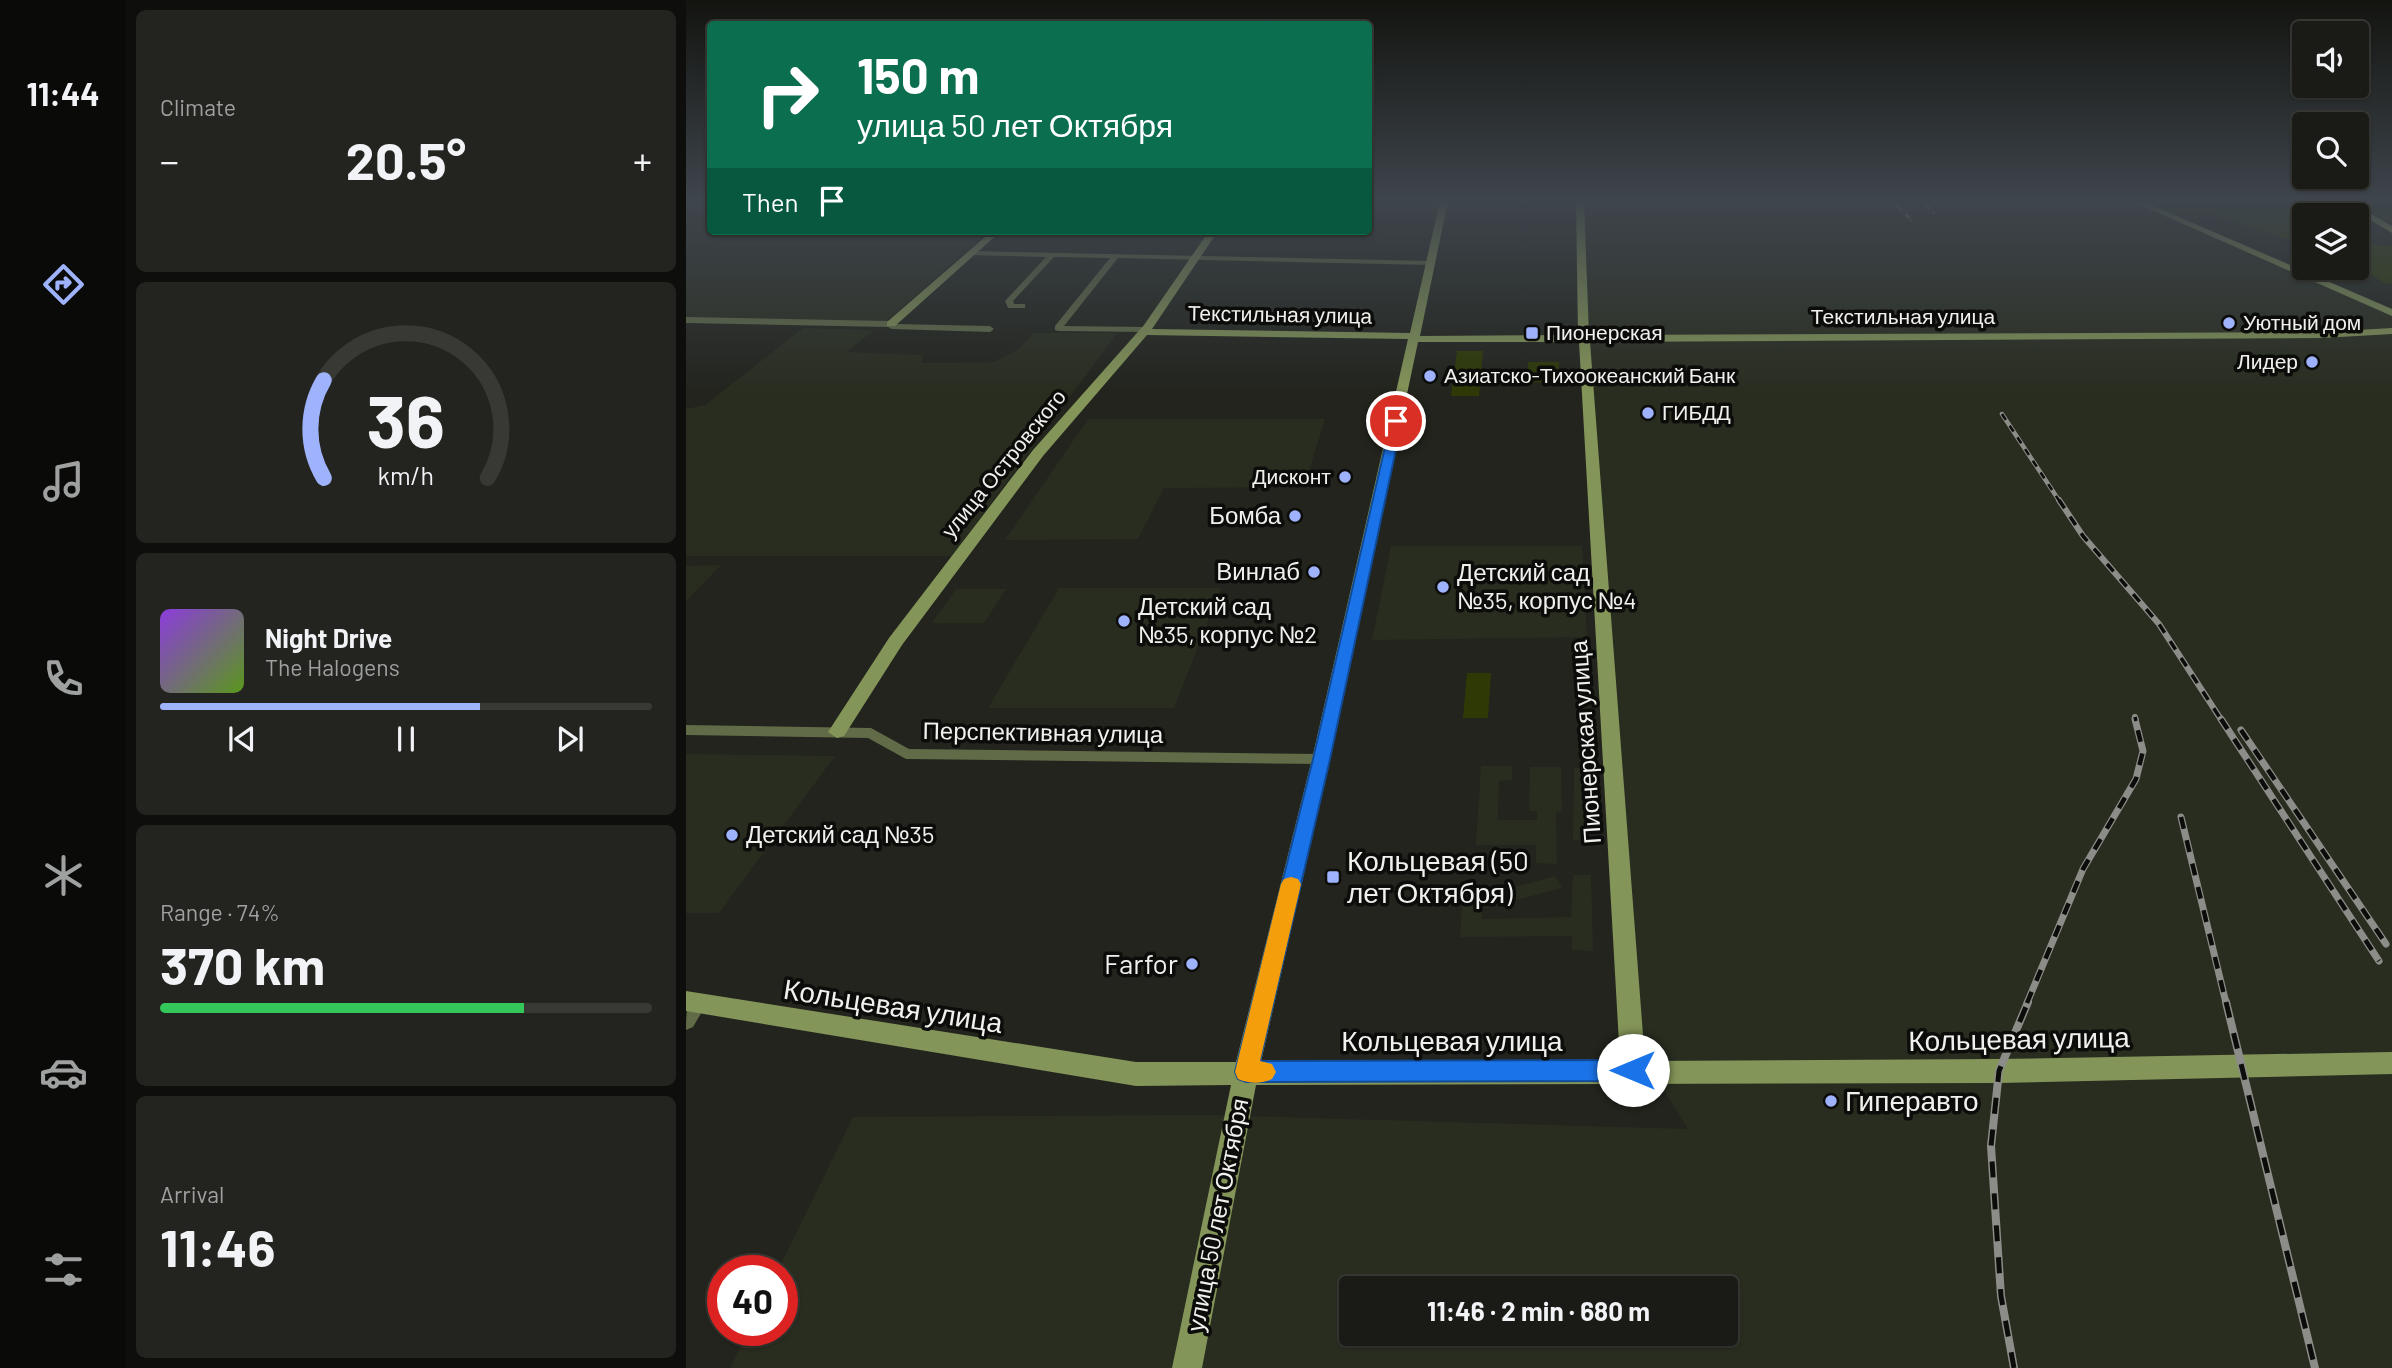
<!DOCTYPE html>
<html lang="en">
<head>
<meta charset="utf-8">
<style>
	body { margin:0; font-family:Barlow,sans-serif; background:#23241f; color:#f1f3f6; height:100vh; display:flex; flex-direction:column; font-size:26px; white-space:nowrap }
	* { box-sizing:border-box; margin:0 }
	p { font-size:23px; color:#9fa1a1 }
	.icon { flex:none; width:38px; height:38px; fill:none; stroke:currentColor; stroke-width:2; stroke-linecap:round; stroke-linejoin:round }
	.map { position:relative; flex:1; overflow:hidden }
	.details { display:flex; flex-direction:column; gap:10px; padding:10px; background:#0e0f0c; width:560px }
	.details>* { flex:none }
	.hud { position:absolute; left:21px; top:21px; width:665px; height:214px; border-radius:7px; box-shadow:0 2px 5px #0004,0 0 0 2px #383935; background:#0b6e4f; color:#fff; overflow:hidden }
	.fabs { position:absolute; left:1606px; top:21px; display:grid; gap:14px }
	.fabs a { display:grid; place-items:center; width:77px; height:77px; border-radius:7px; background:#1a1b16; box-shadow:0 2px 5px #0004,0 0 0 2px #383935; font-size:35px }
	.speed { position:absolute; left:21px; top:1255px; display:flex; gap:14px; font-size:35px; font-weight:700; text-align:center }
	.speed>* { display:grid; place-content:center; width:91px; height:91px; border-radius:50%; background:#1a1b16; box-shadow:0 2px 5px #0004,0 0 0 2px #383935; line-height:1 }
	.speed .limit { border:10px solid #d22; background:#fff; color:#111 }
	.pin { position:absolute; display:grid; place-items:center; width:60px; height:60px; color:#fff; margin:-30px; border:4px solid #fff; border-radius:50%; box-shadow:0 2px 7px #0007 }
	.me { position:absolute; width:77px; margin:-38px; rotate:270deg; stroke-linejoin:round; filter:drop-shadow(0 0 5px #0008) }
	.turn { display:flex; align-items:center; gap:24px; height:147px; padding:0 35px; font-size:32px }
	.turn .icon { width:91px; height:91px; stroke-width:2.5 }
	.turn b { display:block; font-size:49px; line-height:60px }
	.then { display:flex; align-items:center; height:66px; padding:0 35px; background:#0003; gap:14px; font-size:26px }
	.big { font-size:52px; font-weight:700; line-height:1.1 }
	.details .widget { flex:1; display:flex; flex-direction:column; justify-content:center; gap:10px; min-width:0; padding:0 24px; border-radius:10px; background:#23241f }
	.details .dial { align-items:center; gap:0 }
	.dial svg { height:182px; overflow:visible; fill:none; stroke:#383935; stroke-width:7; stroke-linecap:round; text-anchor:middle }
	.dial text { fill:#f1f3f6; stroke:none }
	.song { display:flex; align-items:center; gap:21px }
	.cover { width:84px; height:84px; border-radius:10px; background:linear-gradient(135deg,hsl(270 70% 55%),hsl(90 70% 35%)) }
	.played { height:7px; border-radius:4px; background:linear-gradient(90deg,#9fb3fd 65%,#383935 65%) }
	.keys { display:flex; justify-content:space-around; direction:ltr }
	.heat { display:flex; justify-content:space-between; align-items:center; font-size:38px; direction:ltr }
	.charge { height:10px; border-radius:5px; background:linear-gradient(90deg,#34c759 74%,#383935 0) }
	.trip { position:absolute; left:653px; top:1276px; width:399px; height:70px; border-radius:7px; background:#1a1b16; box-shadow:0 2px 5px #0004,0 0 0 2px #383935; font-weight:700; line-height:70px; text-align:center }
	main { display:flex; flex:1; min-height:0 }
	.dock { display:flex; flex-direction:column; width:126px; justify-content:space-around; align-items:center; background:#0a0b09; color:#9fa1a1 }
	.dock .icon { width:49px; height:49px }
	.dock .active { color:#9fb3fd }
	.dock b { font-size:32px; color:#f1f3f6 }
	.map>svg:first-child { display:block }
	.built { fill:#292d20; fill-rule:evenodd }
	.green { fill:#2e3906 }
	.lines { fill:none; stroke-linecap:round; stroke-linejoin:round }
	.street { fill:#616b47; fill-rule:evenodd }
	.secondary { fill:#849559; fill-rule:evenodd }
	.primary { fill:#9fb466; fill-rule:evenodd }
	.rail-far4-casing { stroke:#8c8d88; stroke-width:3.5 }
	.rail-far3-casing { stroke:#8c8d88; stroke-width:4.5 }
	.rail-far2-casing { stroke:#8c8d88; stroke-width:6 }
	.rail-far1-casing { stroke:#8c8d88; stroke-width:7 }
	.rail-casing { stroke:#8c8d88; stroke-width:8 }
	.rail-far4 { stroke:#0c0d0a; stroke-width:2; stroke-dasharray:6; stroke-linecap:butt }
	.rail-far3 { stroke:#0c0d0a; stroke-width:2.5; stroke-dasharray:7; stroke-linecap:butt }
	.rail-far2 { stroke:#0c0d0a; stroke-width:3.5; stroke-dasharray:10; stroke-linecap:butt }
	.rail-far1 { stroke:#0c0d0a; stroke-width:4.5; stroke-dasharray:12; stroke-linecap:butt }
	.rail { stroke:#0c0d0a; stroke-width:5; stroke-dasharray:16; stroke-linecap:butt }
	.route { fill:#1a73e8; stroke:#114b97; stroke-width:2 }
	.slow { fill:#f59e0b }
	.poi-dot { fill:#9fb3fd; stroke:#0c0d0a; stroke-width:2.5 }
	.labels { text-anchor:middle; stroke-width:7; stroke-linejoin:round; paint-order:stroke }
	.far-street-label { font-size:21px; fill:#f0f1ed; stroke:#0c0d0a }
	.far-poi-label { font-size:21px; fill:#f0f1ed; stroke:#0c0d0a; text-anchor:start }
	.poi-label { font-size:24px; fill:#f0f1ed; stroke:#0c0d0a; text-anchor:start }
	.street-label { font-size:24px; fill:#f0f1ed; stroke:#0c0d0a }
	.near-poi-label { font-size:28px; fill:#f0f1ed; stroke:#0c0d0a; text-anchor:start }
	.near-street-label { font-size:28px; fill:#f0f1ed; stroke:#0c0d0a }
</style>
</head>
<body>
<main>
<nav class="dock">
<b>11:44</b>
<svg class="icon active" aria-label="directions" viewBox="0 0 24 24"><path d="M12 3l9 9-9 9-9-9zM9 14v-3h6M13 9l2 2-2 2"/></svg>
<svg class="icon" aria-label="music" viewBox="0 0 24 24"><path d="M9 18V5l10-2v13"/><circle cx="6" cy="18" r="3"/><circle cx="16" cy="16" r="3"/></svg>
<svg class="icon" aria-label="phone" viewBox="0 0 24 24"><path d="M5 4h4l2 5-3 2q2 4 5 5l2-3 5 2v4C11 20 4 13 5 4z"/></svg>
<svg class="icon" aria-label="climate" viewBox="0 0 24 24"><path d="M12 3v18M4 7l16 10M4 17L20 7"/></svg>
<svg class="icon" aria-label="car" viewBox="0 0 24 24"><path d="M5 17H2v-5l4-1 3-4h7l3 4 3 1v5h-3M9 17h6M6 11h13"/><circle cx="7" cy="17" r="2"/><circle cx="17" cy="17" r="2"/></svg>
<svg class="icon" aria-label="filters" viewBox="0 0 24 24"><path d="M4 7h16M4 17h16"/><circle cx="9" cy="7" r="2"/><circle cx="15" cy="17" r="2"/></svg>
</nav>
<section class="details">
<div class="widget"><p>Climate</p>
<div class="heat"><a>−</a><b class="big">20.5°</b><a>+</a></div>
</div>
<div class="widget dial"><svg viewBox="0 0 100 80">
<path d="M14 69A42 42 0 1 1 86 69"/>
<path d="M14 69A42 42 0 0 1 14 26" stroke="#9fb3fd"/>
<text x="50" y="56" font-size="32" font-weight="700">36</text>
<text x="50" y="72" font-size="11">km/h</text>
</svg></div>
<div class="widget">
<div class="song"><i class="cover"></i><div><b>Night Drive</b><p>The Halogens</p></div></div>
<div class="played"></div>
<div class="keys"><svg class="icon" aria-label="previous" viewBox="0 0 24 24"><path d="M18 5L8 12l10 7zM5 5v14"/></svg><svg class="icon" aria-label="pause" viewBox="0 0 24 24"><path d="M8 5v14M16 5v14"/></svg><svg class="icon" aria-label="next" viewBox="0 0 24 24"><path d="M6 5l10 7-10 7zM19 5v14"/></svg></div>
</div>
<div class="widget"><p>Range · 74%</p><b class="big">370 km</b><div class="charge"></div></div>
<div class="widget"><p>Arrival</p><b class="big">11:46</b></div>
</section>
<div class="map">
<svg width="1706" height="1368" viewBox="0 0 1706 1368">
	<rect width="100%" height="100%" fill="#22241d"/>
	<g class="built">
		<path d="M0,201H24V231H302L201,321L0,318Z"/>
		<path d="M895,201H1441L1706,314V1368H44L63,1330H96V1270H92L167,1117L522,1115L1002,1129L941,1030ZM665,1288H1040V1334H665Z"/>
		<path d="M117,328L189,330L160,352L237,355L236,363L308,362L333,349L347,333H431L266,556H0V409L19,405Z"/>
		<path d="M402,419H639L618,487L478,488L452,539L319,540Z"/>
		<path d="M705,546H896L901,637L686,640Z"/>
		<path d="M35,565L0,601V566Z"/>
		<path d="M373,588H535L488,708H302Z"/>
		<path d="M270,589H320L298,623H246Z"/>
		<path d="M0,754L149,756L33,913H0Z"/>
		<path d="M795,766H826V780L813,781L812,820H851V811H843L844,767H875L876,811L870,812L871,864L850,863V845H790Z"/>
		<path d="M888,768H904L905,841L887,840Z"/>
		<path d="M887,875H905L907,951L886,950V936L774,937L776,902L869,876L876,888L796,909V919L885,917Z"/>
	</g>
	<g class="green">
		<path d="M1455,201H1635L1658,215H1619V245L1515,211L1485,214Z"/>
		<path d="M1666,201H1706V223L1701,221Z"/>
		<path d="M1671,243L1706,246V283L1700,284L1671,266Z"/>
		<path d="M771,351H797L793,396H765Z"/>
		<path d="M842,362H873L872,383L841,382Z"/>
		<path d="M781,673H805L802,718H777Z"/>
	</g>
	<g class="lines">
		<g class="street">
			<path d="M286,251L745,261L749,263L745,265L432,258L378,326L460,327L463,328V332L372,331L369,330V326L424,258L368,257L327,301L328,304H339V308H322L319,301L360,257L283,255L282,253Z"/>
			<path d="M0,317L205,321L209,324L304,326L308,329L304,332L206,329L202,327L0,323Z"/>
			<path d="M0,725L185,728L223,749L635,754L640,755L643,759L640,763L635,764L220,759L182,738L0,735Z"/>
			<path d="M12,995L19,997L21,1003L7,1027L0,1030C0,1015 0,1000 12,995Z"/>
		</g>
		<g class="secondary">
			<path d="M754,201H762L734,336L892,335L890,201H898L903,335L1636,332L1706,328V334L1636,338L904,342L959,1061L1313,1059L1706,1052V1074L1313,1083L570,1085L516,1368H486L545,1085L450,1086L0,1011V991L450,1062H550L626,759L722,339L461,335L357,456L216,645L158,736L151,738L142,732L203,638L347,450L458,325L523,231H532L466,329L724,333ZM732,342H893L934,1061L575,1062L644,759Z"/>
			<path d="M1445,201H1456L1706,309V316Z"/>
			<path d="M306,231H315L209,326H201V322Z"/>
		</g>
		<path class="primary" d="M1653,201H1663L1706,226V233Z"/>
		<defs>
			<g id="rail-far4">
				<path d="M1207,201L1225,220"/>
				<path d="M1235,201L1247,212"/>
			</g>
			<path id="rail-far3" d="M1316,414L1374,502"/>
			<g id="rail-far2">
				<path d="M1373,500L1397,536L1473,624L1536,721"/>
				<path d="M1449,717L1450,721"/>
			</g>
			<g id="rail-far1">
				<path d="M1535,719L1693,961"/>
				<path d="M1555,730L1700,944"/>
				<path d="M1495,817L1540,1003"/>
				<path d="M1341,1003L1397,869L1450,779L1457,751L1449,719"/>
			</g>
			<g id="rail">
				<path d="M1540,1002L1629,1368"/>
				<path d="M1328,1368L1315,1296L1305,1146L1313,1071L1342,1002"/>
			</g>
		</defs>
		<use href="#rail-far4" class="rail-far4-casing"/>
		<use href="#rail-far3" class="rail-far3-casing"/>
		<use href="#rail-far2" class="rail-far2-casing"/>
		<use href="#rail-far1" class="rail-far1-casing"/>
		<use href="#rail" class="rail-casing"/>
		<use href="#rail-far4" class="rail-far4"/>
		<use href="#rail-far3" class="rail-far3"/>
		<use href="#rail-far2" class="rail-far2"/>
		<use href="#rail-far1" class="rail-far1"/>
		<use href="#rail" class="rail"/>
	</g>
	<linearGradient id="sky" x2="0" y2="1"><stop stop-color="#131410"/><stop offset="0.51" stop-color="#3e454c"/><stop offset="1" stop-color="#3e454c" stop-opacity="0"/></linearGradient>
	<rect width="1706" height="393" fill="url(#sky)"/>
	<path class="route" d="M710,417L716,421L644,759L574,1061L947,1060L955,1063L958,1070L955,1078L947,1081L560,1082L552,1079L549,1072L627,759L705,421Z"/>
	<path class="slow" d="M605,877L612,879L615,884L574,1061L586,1064L590,1072L586,1079C575,1084 564,1084 552,1079L549,1072L595,884L598,879Z"/>
	<g class="poi-dot">
		<circle cx="1543" cy="323" r="7"/>
		<rect x="839" y="326" width="14" height="14" rx="3.5"/>
		<circle cx="1626" cy="362" r="7"/>
		<circle cx="744" cy="376" r="7"/>
		<circle cx="962" cy="413" r="7"/>
		<circle cx="659" cy="477" r="7"/>
		<circle cx="609" cy="516" r="7"/>
		<circle cx="628" cy="572" r="7"/>
		<circle cx="757" cy="587" r="7"/>
		<circle cx="438" cy="621" r="7"/>
		<circle cx="46" cy="835" r="7"/>
		<rect x="640" y="870" width="14" height="14" rx="3.5"/>
		<circle cx="506" cy="964" r="7"/>
		<circle cx="1145" cy="1101" r="7"/>
	</g>
	<g class="labels">
		<g class="far-street-label">
			<text transform="translate(594 315) rotate(1)" y="7">Текстильная улица</text>
			<text x="1217" y="324">Текстильная улица</text>
			<text transform="translate(318 464) rotate(-51)" y="7">улица Островского</text>
		</g>
		<g class="far-poi-label">
			<text x="1557" y="330">Уютный дом</text>
			<text x="860" y="340">Пионерская</text>
			<text x="1612" y="369" text-anchor="end">Лидер</text>
			<text x="758" y="383">Азиатско-Тихоокеанский Банк</text>
			<text x="976" y="420">ГИБДД</text>
			<text x="645" y="484" text-anchor="end">Дисконт</text>
		</g>
		<g class="poi-label">
			<text x="595" y="524" text-anchor="end">Бомба</text>
			<text x="614" y="580" text-anchor="end">Винлаб</text>
			<text x="771" y="581">Детский сад<tspan x="771" dy="28">№35, корпус №4</tspan></text>
			<text x="452" y="615">Детский сад<tspan x="452" dy="28">№35, корпус №2</tspan></text>
			<text x="60" y="843">Детский сад №35</text>
		</g>
		<g class="street-label">
			<text transform="translate(357 733) rotate(1)" y="8">Перспективная улица</text>
			<text transform="translate(900 742) rotate(-94)" y="8">Пионерская улица</text>
			<text transform="translate(532 1215) rotate(-79)" y="8">улица 50 лет Октября</text>
		</g>
		<g class="near-poi-label">
			<text x="661" y="871">Кольцевая (50<tspan x="661" dy="32">лет Октября)</tspan></text>
			<text x="492" y="974" text-anchor="end">Farfor</text>
			<text x="1159" y="1111">Гиперавто</text>
		</g>
		<g class="near-street-label">
			<text transform="translate(207 1006) rotate(9)" y="10">Кольцевая улица</text>
			<text transform="translate(1333 1039) rotate(-1)" y="10">Кольцевая улица</text>
			<text x="766" y="1051">Кольцевая улица</text>
		</g>
	</g>
</svg>
<div class="fabs">
<a><svg class="icon" aria-label="sound" viewBox="0 0 24 24"><path d="M4 9h4l5-4v14l-5-4H4zM17 9q2 3 0 6"/></svg></a>
<a><svg class="icon" aria-label="search" viewBox="0 0 24 24"><circle cx="10" cy="10" r="6"/><path d="M15 15l6 6"/></svg></a>
<a><svg class="icon" aria-label="layers" viewBox="0 0 24 24"><path d="M12 4l9 5-9 5-9-5zM3 14l9 5 9-5"/></svg></a>
</div>
<div class="speed"><div class="limit">40</div></div>
<div class="pin" style="left:710px;top:421px;background:#d93025"><svg class="icon" aria-label="arrive" viewBox="0 0 24 24"><path d="M6 21V4h12l-3 4 3 4H6"/></svg></div>
<svg class="me" style="left:947px;top:1070px" viewBox="-20 -20 40 40"><circle r="19" fill="#fff"/><path d="M0-13L10 11 0 6-10 11z" fill="#1a73e8"/></svg>
<div class="trip">11:46 · 2 min · 680 m</div>
<div class="hud">
<div class="turn"><svg class="icon" aria-label="right" viewBox="0 0 24 24"><path d="M7 20v-9h11M14 6l5 5-5 5"/></svg><div><b>150 m</b>улица 50 лет Октября</div></div>
<div class="then">Then<svg class="icon" aria-label="arrive" viewBox="0 0 24 24"><path d="M6 21V4h12l-3 4 3 4H6"/></svg></div>
</div>
</div>
</main>
</body>
</html>
